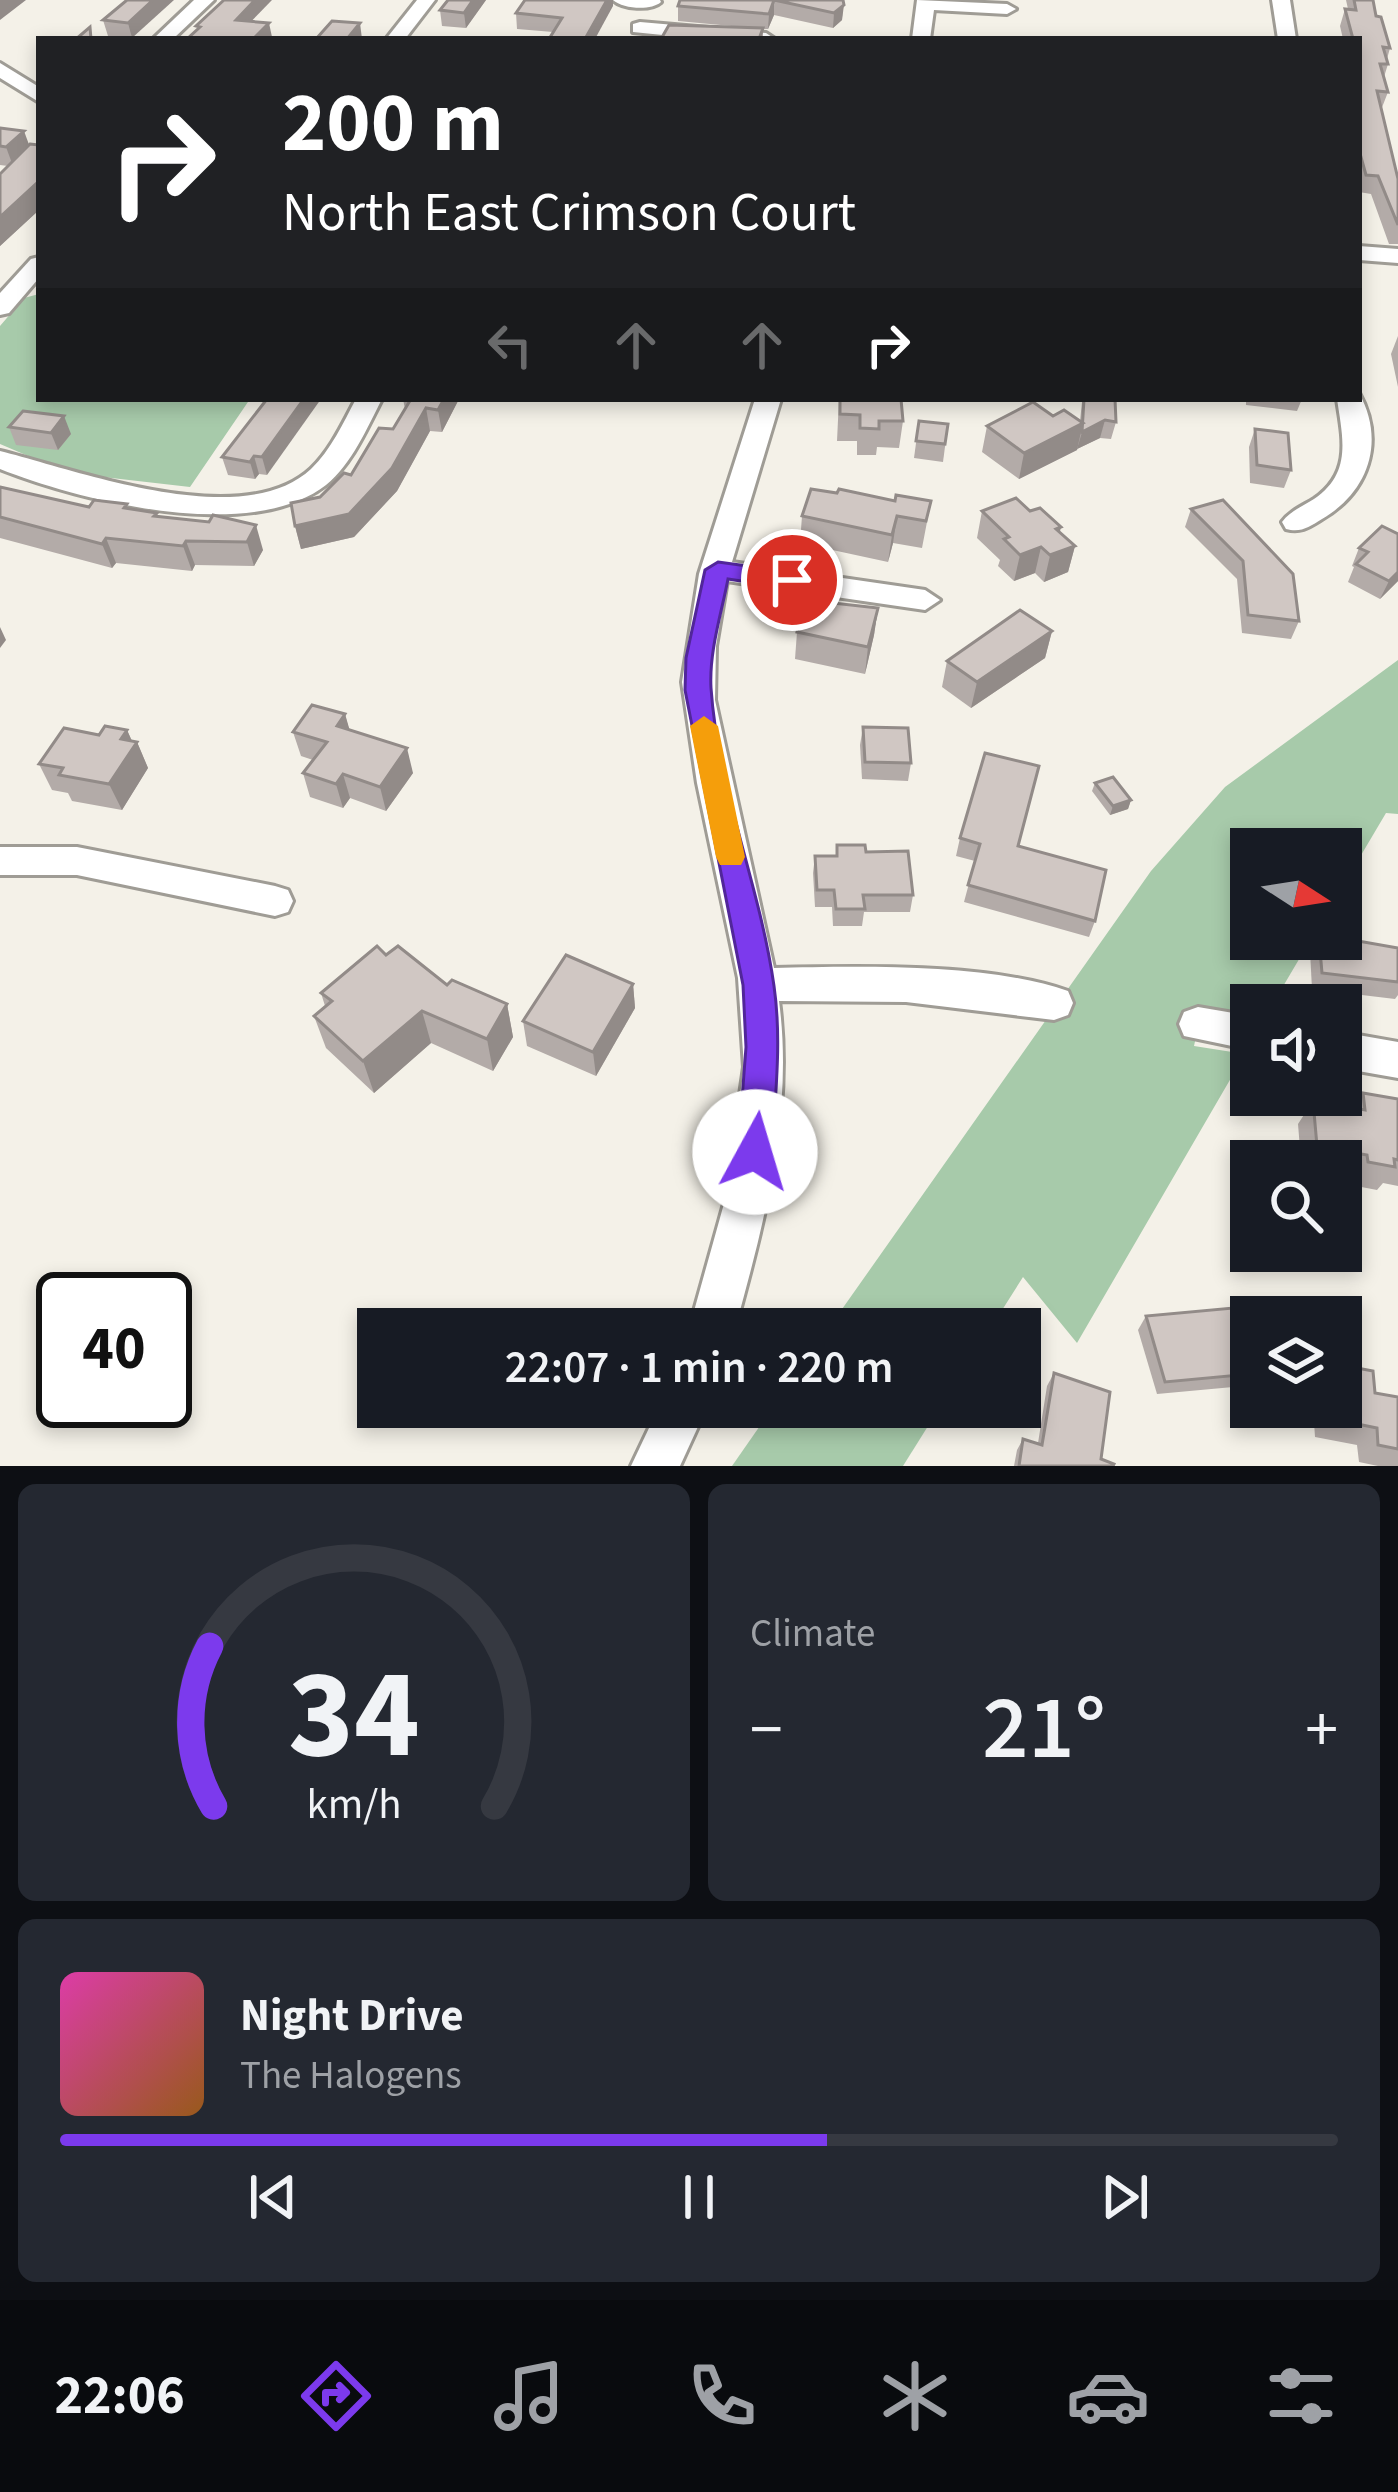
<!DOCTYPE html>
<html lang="en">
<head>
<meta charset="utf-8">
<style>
	body { margin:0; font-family:"Source Sans 3",sans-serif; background:#242831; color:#f1f3f6; height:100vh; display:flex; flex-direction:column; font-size:45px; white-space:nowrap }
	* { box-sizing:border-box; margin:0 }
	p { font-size:39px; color:#9ea1a6 }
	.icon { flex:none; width:66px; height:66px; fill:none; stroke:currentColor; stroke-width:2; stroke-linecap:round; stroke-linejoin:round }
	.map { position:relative; height:1466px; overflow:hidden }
	.panel { display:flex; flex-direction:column; gap:18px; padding:18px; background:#0d0f14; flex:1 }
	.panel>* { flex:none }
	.hud { position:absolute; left:36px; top:36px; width:1326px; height:366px; border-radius:0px; box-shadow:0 6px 18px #0003; background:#202124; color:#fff; overflow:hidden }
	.needle { width:78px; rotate:102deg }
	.controls { position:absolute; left:1230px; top:828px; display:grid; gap:24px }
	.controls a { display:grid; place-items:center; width:132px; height:132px; border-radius:0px; background:#171b24; box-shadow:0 6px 18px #0003; font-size:60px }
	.speed { position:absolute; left:36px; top:1272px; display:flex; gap:24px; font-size:60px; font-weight:700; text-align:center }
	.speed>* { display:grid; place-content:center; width:156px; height:156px; border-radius:50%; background:#171b24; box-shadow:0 6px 18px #0003; line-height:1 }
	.speed .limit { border:6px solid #111; border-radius:18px; background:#fff; color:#111 }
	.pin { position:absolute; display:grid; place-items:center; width:102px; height:102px; color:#fff; margin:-51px; border:6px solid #fff; border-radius:50%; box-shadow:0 3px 12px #0007 }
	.me { position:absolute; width:132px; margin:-66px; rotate:6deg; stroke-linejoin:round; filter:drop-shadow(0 0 9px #0008) }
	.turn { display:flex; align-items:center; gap:42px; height:252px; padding:0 48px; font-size:54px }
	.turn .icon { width:156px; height:156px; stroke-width:2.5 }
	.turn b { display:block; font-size:84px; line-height:102px }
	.lanes { display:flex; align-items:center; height:114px; padding:0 48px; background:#0003; justify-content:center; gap:60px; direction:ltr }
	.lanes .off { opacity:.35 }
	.big { font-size:90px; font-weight:600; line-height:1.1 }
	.panel .tile { flex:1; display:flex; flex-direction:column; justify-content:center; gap:18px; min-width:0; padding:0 42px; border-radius:18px; background:#242831 }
	.panel .dial { align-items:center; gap:0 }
	.dial svg { height:312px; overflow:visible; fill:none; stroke:#363941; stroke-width:7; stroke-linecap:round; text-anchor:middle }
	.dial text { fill:#f1f3f6; stroke:none }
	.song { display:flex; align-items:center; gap:36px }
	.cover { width:144px; height:144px; border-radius:18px; background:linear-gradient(135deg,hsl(320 70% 55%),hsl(30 70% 35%)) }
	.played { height:12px; border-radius:6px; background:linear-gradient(90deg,#7c3aed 60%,#363941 60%) }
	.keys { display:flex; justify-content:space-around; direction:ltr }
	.heat { display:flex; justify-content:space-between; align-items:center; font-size:66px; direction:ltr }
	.panel .tiles { flex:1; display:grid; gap:18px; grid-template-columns:1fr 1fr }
	.tile:last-child { grid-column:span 2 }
	.trip { position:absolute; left:357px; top:1308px; width:684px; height:120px; border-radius:0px; background:#171b24; box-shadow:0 6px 18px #0003; font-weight:600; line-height:120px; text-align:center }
	.menu { display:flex; height:192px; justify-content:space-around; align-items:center; background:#090b0e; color:#9ea1a6 }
	.menu .icon { width:84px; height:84px }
	.menu .current { color:#7c3aed }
	.menu b { font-size:54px; color:#f1f3f6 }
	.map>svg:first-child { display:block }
	.green { fill:#a7caaa }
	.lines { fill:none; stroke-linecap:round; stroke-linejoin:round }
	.minor-casing { stroke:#9f9c95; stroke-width:6 }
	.minor { fill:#fff; fill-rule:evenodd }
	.wall { fill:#b3aba8 }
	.shaded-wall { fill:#928b88 }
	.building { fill:#d0c7c3; stroke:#928b88; stroke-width:3 }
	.route { fill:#7c3aed; stroke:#51269a; stroke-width:3 }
	.slow { fill:#f59e0b }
</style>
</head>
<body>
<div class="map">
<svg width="1398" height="1466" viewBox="0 0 1398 1466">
	<rect width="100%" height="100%" fill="#f4f1e8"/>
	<g class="green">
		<path d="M39,294V399H250L190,487L68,473L0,444V326L24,298Z"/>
		<path d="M1398,660V814L1386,813L1341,889V849H1251V939H1311L1272,1005H1251V1016L1202,1009L1194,1046L1245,1054L1077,1343L1023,1277L990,1329H828L1151,871L1225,787Z"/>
		<path d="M773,1407H940L903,1466H732Z"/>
	</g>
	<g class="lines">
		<defs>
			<g id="minor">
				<path d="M194,0H214L173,39H153Z"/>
				<path d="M417,0H435L405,39H386Z"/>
				<path d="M613,0H660L661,2C651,11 623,9 613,0Z"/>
				<path d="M917,0L1007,4L1016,9L1007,14L934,10L930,39H912Z"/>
				<path d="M1272,0H1290L1296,39H1278Z"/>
				<path d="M640,22L766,33L775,39H702L633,32V24Z"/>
				<path d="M0,63L39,87V102L0,78Z"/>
				<path d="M1359,246L1398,249V263L1359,260Z"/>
				<path d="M39,257V278L9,313L0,315V293L31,259Z"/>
				<path d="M1359,393C1386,442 1368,492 1322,519C1309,527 1301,533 1286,529L1282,522C1290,511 1303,506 1314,499C1352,473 1343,439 1337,399H1359Z"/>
				<path d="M356,399H382C367,428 352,464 326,485C250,544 81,501 0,469V451C77,470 242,533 311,469C331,450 343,423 356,399Z"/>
				<path d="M755,399H781L732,562L925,590L940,600L925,610L727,581L716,646L715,700L774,968C859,966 989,963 1068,991L1073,1003L1068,1015L1054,1020L906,1002L779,1001C794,1112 764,1223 735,1329H689L725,1200L744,1067L738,978L697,783L682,682L699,574Z"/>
				<path d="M0,847H77L275,886L288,890L293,901L288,912L275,916L77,875H0Z"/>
				<path d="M1198,1007L1251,1016V1050L1184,1036L1179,1024L1184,1012Z"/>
				<path d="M1341,1032L1398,1042V1078L1341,1068Z"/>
				<path d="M659,1407H707L680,1466H631Z"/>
			</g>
		</defs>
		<use href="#minor" class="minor-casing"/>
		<use href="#minor" class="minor"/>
	</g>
	<g class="wall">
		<path d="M127,0L132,38L108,36L103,20Z"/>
		<path d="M486,0L466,28L442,26L440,10Z"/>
		<path d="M525,0H613V6L553,32L517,29L516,13Z"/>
		<path d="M680,0H843L842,20L833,28L774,15L768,29H763V39H661L753,28L678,21V6Z"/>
		<path d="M1346,0H1373L1376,16L1390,48L1387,59L1388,64L1384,77L1388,92L1381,110L1398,179V244H1389L1371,194L1359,192V39H1343L1340,26L1345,9H1348Z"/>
		<path d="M0,128L29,145H39V210L0,246V174L8,166L0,165Z"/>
		<path d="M1398,336V387L1391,354Z"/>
		<path d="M267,399V475L259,474L255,479L228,475L222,457Z"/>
		<path d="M403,399H459L442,432L430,431L397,491L354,537L301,549L295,526L320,497L351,475L393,429L405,409Z"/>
		<path d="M839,399L903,421L899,448L877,447L876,455H857V441H837Z"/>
		<path d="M1070,399H1115L1116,422L1111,439L1100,438L1077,449L1078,446L1077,450L1019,479L982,452L987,426L1053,416L1080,421L1082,402Z"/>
		<path d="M1246,399H1302L1297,411L1246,405Z"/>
		<path d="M919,421L948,424L943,462L914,458Z"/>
		<path d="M9,427L71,434L58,450L16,445Z"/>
		<path d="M1255,429L1291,470L1284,488L1250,483L1249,447Z"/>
		<path d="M0,487L89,507L129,509L157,513L158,516L209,522L263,550L254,566L195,565L192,571L116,563L112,568L0,538Z"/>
		<path d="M1223,500L1299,621L1291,639L1242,633L1237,579L1185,527L1191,509Z"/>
		<path d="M895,501H931L922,548L893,543L888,562L800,543L802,516Z"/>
		<path d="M982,511H1030L1060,532L1075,546L1068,572L1044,582L1035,573L1014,581L998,566L1000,560L977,538Z"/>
		<path d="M1382,526L1398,581L1380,599L1348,582L1354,567L1352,566L1359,548Z"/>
		<path d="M878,608L874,635L865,674L795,659L797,632Z"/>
		<path d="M1052,631L1045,658L971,708L942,687L947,661Z"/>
		<path d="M345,714L349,730L413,773L386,811L350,798L343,808L310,797L303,773L313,760L301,756L293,732Z"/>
		<path d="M863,727L911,763L908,781L862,779L860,745Z"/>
		<path d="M127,730L132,741L137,742L148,768L122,810L72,801L68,793L52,790L39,764L99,735Z"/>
		<path d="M1095,783L1131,800L1128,809L1110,815L1092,791Z"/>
		<path d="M960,838L1018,846L1095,921L1089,937L964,902L975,861L956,856Z"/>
		<path d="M837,845L866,852L913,895L910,912H864L862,926H833L832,907H815L813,873L815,856H836Z"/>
		<path d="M1316,939H1341L1398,948V995L1395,999L1312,989L1310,951Z"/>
		<path d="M386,955L447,985L507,1004L513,1037L493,1071L431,1043L374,1093L326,1048L314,1016L325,1006L321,993Z"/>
		<path d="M633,984L635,1008L596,1076L527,1046L523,1021Z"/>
		<path d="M1363,1093L1398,1099V1186L1383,1183L1377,1190L1351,1185L1350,1177L1341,1176V1161H1301L1298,1124L1313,1101L1353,1108Z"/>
		<path d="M1146,1316L1251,1364V1378L1244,1386L1157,1394L1138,1330Z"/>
		<path d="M1054,1373L1101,1459L1113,1466H1014L1017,1450L1023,1439L1038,1443L1047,1386Z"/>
		<path d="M1375,1393L1398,1397V1466H1378L1359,1462L1357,1445L1315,1437L1313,1407H1341Z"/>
	</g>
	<g class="shaded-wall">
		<path d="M0,0H26L0,20Z"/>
		<path d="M153,0H174L132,38L128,23Z"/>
		<path d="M255,0H272L239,34L236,20Z"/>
		<path d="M473,0H486L466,28L464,13Z"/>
		<path d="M607,0H613V6L595,39H585Z"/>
		<path d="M774,0V15L768,29L769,14Z"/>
		<path d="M844,5L842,20L833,28L834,13Z"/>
		<path d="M269,23L272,37L271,39H253Z"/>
		<path d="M360,23L362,39H347Z"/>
		<path d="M24,131L31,150L13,166L6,147Z"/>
		<path d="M39,181V210L0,246V217Z"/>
		<path d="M304,399H321L267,475L262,457Z"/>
		<path d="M444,399H459L442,432L438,410Z"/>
		<path d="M426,408L430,431L397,491L354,537L301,549L295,526Z"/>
		<path d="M64,416L71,434L58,450L51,433Z"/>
		<path d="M1105,420L1100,438L1077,449L1082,432Z"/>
		<path d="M1083,423L1077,450L1019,479L1024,453Z"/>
		<path d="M254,456L259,474L255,479L250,462Z"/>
		<path d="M897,516L893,543L888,562L892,535Z"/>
		<path d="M256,525L263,550L254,566L247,542Z"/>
		<path d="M1061,527L1055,553L1075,546L1068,572L1044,582L1056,529Z"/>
		<path d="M106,538L116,563L112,568L102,544Z"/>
		<path d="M186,541L195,565L192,571L183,546Z"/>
		<path d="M1041,547L1035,573L1014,581L1020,555Z"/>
		<path d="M1398,572V581L1380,599L1389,581Z"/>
		<path d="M878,608L874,635L865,674L868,647Z"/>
		<path d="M0,627L6,640L0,648Z"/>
		<path d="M1052,631L1045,658L971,708L977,682Z"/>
		<path d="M345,714L352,738L337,726Z"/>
		<path d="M127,730L134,746L137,742L148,768L122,810L109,784L121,739Z"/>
		<path d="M407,748L413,773L386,811L380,787Z"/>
		<path d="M343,774L350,798L343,808L336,784Z"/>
		<path d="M1131,800L1128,809L1110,815L1113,806Z"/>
		<path d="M633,984L635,1008L596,1076L593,1052Z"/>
		<path d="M507,1004L513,1037L493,1071L487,1039Z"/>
		<path d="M422,1011L431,1043L374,1093L363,1061Z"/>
	</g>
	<g class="building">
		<path d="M127,0H153L128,23L103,20Z"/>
		<path d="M224,0H255L236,20L269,23L253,39H187L200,27L196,26Z"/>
		<path d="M448,0H473L464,13L440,10Z"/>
		<path d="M525,0H607L585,39H549L562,18L516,13Z"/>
		<path d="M680,0H843L844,5L834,13L774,0L769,14L678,6Z"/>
		<path d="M1354,0H1373L1376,16L1381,17L1390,48L1383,47L1388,64H1380L1388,92L1377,91L1398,179V225L1378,176L1366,175L1359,150V39H1353L1345,9L1356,10Z"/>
		<path d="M332,21L360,23L347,39H316Z"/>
		<path d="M669,25L763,28L759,39H661Z"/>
		<path d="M90,27L91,39H76Z"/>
		<path d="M0,128L24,131L6,147L0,146Z"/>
		<path d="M30,144L39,145V181L0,217V174Z"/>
		<path d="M267,399H304L262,457L254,456L250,462L222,457Z"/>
		<path d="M411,399H444L438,410L426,408L392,468L349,514L295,526L291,503L320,497L344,473L351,475L379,428L393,429Z"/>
		<path d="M840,399H901L903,421H879V429L860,428V415L840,414Z"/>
		<path d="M1084,399H1115L1116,422L1105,420L1082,432Z"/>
		<path d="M1033,402L1053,416L1064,410L1083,423L1024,453L987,426Z"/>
		<path d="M23,411L64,416L51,433L9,427Z"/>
		<path d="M919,421L948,424L945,444L916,441Z"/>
		<path d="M1255,429L1288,433L1291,470L1257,465Z"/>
		<path d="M0,487L89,507L94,500L127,504L124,508L157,513L154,516L209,522L213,515L256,525L247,542L186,541L183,546L106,538L102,544L0,517Z"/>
		<path d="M811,489L837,493L839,489L895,501L896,495L931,501L926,521L897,516L892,535L802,516Z"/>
		<path d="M1016,498L1030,511L1040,508L1061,527L1056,529L1075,546L1050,555L1041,547L1020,555L1004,539L1009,537L982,511Z"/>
		<path d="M1223,500L1293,574L1299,621L1248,615L1243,561L1191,509Z"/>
		<path d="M1382,526L1398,534V572L1389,581L1356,564L1368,552L1359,548Z"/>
		<path d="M806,600L878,608L868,647L797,632Z"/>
		<path d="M1020,610L1052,631L977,682L947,661Z"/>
		<path d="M312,705L345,714L337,726L407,748L380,787L343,774L336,784L303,773L327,742L293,732Z"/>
		<path d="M105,726L127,730L121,739L137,742L109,784L59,775L63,768L39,764L64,728L99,735Z"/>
		<path d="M863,727L908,728L911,763L865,762Z"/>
		<path d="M985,753L1039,766L1018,846L1106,870L1095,921L968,885L980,844L960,838Z"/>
		<path d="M1113,777L1131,800L1113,806L1095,783Z"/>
		<path d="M837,845H865L866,852L908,851L913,895H863L865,909H836L834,890H817L815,856H837Z"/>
		<path d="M1341,938L1398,948V982L1322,973L1319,939Z"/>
		<path d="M377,946L386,955L398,946L447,985L452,980L507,1004L487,1039L422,1011L363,1061L314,1016L332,1001L321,993Z"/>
		<path d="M566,955L633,984L593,1052L523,1021Z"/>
		<path d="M1363,1093L1398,1099V1160L1394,1159L1395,1167L1368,1162L1367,1155L1317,1146L1313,1101L1365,1110Z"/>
		<path d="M1233,1308L1251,1364V1374L1165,1382L1146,1316Z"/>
		<path d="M1341,1365L1373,1371L1375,1393L1398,1397V1449L1378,1445L1377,1428L1333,1419L1332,1407H1341Z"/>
		<path d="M1054,1373L1110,1392L1101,1459L1114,1464L1113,1466H1019L1023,1439L1042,1445Z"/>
	</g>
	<path class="route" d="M718,562L792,572L804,580L792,589L728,579C721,615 709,652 711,688C718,790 760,886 774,986C782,1041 775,1097 772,1152L767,1163L755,1168L743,1163L738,1152L746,1047L743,985L685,690L686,658L705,570Z"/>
	<path class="slow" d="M704,716L718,726L745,857L741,865H720L716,857L690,726Z"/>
</svg>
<div class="controls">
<a><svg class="needle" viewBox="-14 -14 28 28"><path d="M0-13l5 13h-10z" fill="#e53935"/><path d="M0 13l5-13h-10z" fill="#9ea1a6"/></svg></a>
<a><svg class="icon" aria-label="sound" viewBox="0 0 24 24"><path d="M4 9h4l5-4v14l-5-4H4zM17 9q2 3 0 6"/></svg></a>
<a><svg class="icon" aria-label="search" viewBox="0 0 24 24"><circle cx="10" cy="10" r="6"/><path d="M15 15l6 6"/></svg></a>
<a><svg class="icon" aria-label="layers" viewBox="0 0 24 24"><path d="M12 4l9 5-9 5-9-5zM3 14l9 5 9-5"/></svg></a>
</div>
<div class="speed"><div class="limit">40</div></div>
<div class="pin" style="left:792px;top:580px;background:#d93025"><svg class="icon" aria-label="arrive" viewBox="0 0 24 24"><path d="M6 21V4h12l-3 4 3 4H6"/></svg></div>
<svg class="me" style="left:755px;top:1152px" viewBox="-20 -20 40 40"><circle r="19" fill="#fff"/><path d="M0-13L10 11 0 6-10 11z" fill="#7c3aed"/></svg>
<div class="trip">22:07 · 1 min · 220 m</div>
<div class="hud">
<div class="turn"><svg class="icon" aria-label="right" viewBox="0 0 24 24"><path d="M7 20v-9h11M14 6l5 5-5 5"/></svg><div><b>200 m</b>North East Crimson Court</div></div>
<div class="lanes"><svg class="icon off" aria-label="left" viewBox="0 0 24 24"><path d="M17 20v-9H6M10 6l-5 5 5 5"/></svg><svg class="icon off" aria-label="ahead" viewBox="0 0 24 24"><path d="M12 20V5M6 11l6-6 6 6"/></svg><svg class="icon off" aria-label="ahead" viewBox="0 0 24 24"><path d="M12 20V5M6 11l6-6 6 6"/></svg><svg class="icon" aria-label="right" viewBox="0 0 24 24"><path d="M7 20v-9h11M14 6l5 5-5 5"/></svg></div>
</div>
</div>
<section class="panel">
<div class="tiles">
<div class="tile dial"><svg viewBox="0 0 100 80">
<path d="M14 69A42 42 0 1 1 86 69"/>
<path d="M14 69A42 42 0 0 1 13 28" stroke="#7c3aed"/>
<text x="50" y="56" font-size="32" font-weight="700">34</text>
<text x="50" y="72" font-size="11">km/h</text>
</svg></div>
<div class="tile"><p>Climate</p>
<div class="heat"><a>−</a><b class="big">21°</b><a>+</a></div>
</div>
<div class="tile">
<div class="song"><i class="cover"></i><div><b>Night Drive</b><p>The Halogens</p></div></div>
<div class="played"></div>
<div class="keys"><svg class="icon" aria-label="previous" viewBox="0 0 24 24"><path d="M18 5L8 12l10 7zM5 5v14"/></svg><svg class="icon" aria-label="pause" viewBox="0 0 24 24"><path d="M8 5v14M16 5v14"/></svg><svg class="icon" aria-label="next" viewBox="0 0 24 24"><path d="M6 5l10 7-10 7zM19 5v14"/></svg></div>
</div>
</div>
</section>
<nav class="menu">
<b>22:06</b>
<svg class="icon current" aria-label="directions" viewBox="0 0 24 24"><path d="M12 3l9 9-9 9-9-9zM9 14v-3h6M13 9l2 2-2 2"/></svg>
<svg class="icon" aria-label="music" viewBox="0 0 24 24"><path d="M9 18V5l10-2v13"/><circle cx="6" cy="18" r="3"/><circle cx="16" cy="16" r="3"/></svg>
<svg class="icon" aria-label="phone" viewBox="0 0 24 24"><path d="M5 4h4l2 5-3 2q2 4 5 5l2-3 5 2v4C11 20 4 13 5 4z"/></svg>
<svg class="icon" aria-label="climate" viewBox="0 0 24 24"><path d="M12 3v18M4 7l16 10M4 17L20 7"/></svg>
<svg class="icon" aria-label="car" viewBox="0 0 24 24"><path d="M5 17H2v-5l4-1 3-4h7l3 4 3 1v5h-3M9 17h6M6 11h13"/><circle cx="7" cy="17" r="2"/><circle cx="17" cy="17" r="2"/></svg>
<svg class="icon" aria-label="filters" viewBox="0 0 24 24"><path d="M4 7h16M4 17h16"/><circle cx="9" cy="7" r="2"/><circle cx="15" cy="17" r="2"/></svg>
</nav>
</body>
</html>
